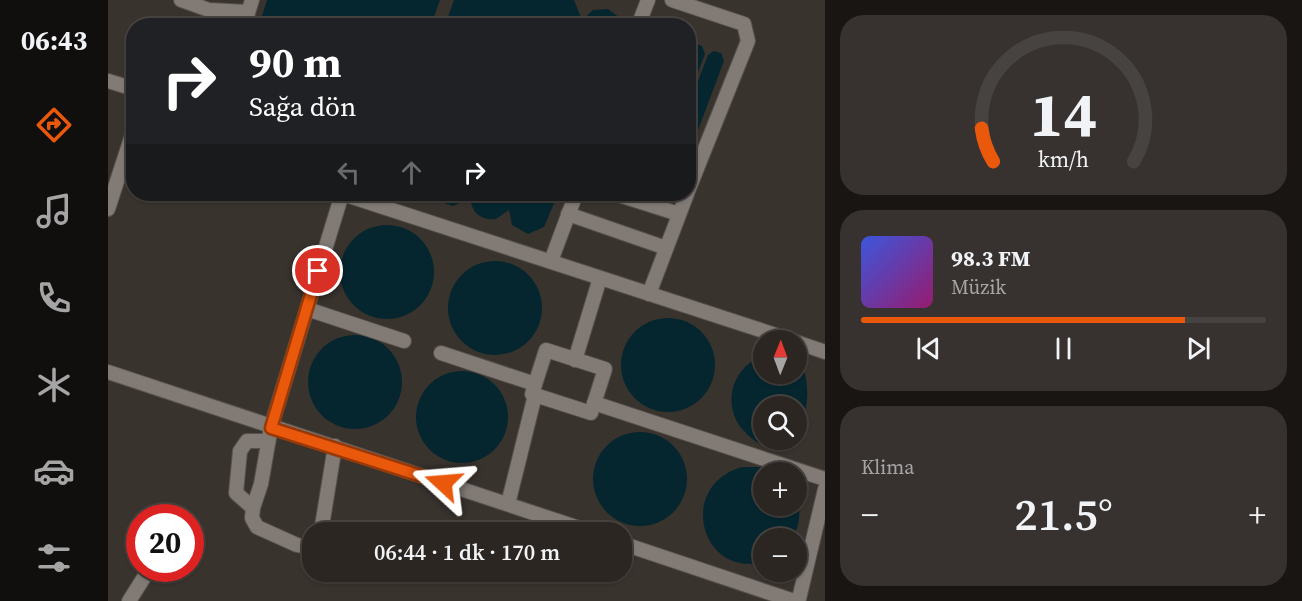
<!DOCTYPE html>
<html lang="tr">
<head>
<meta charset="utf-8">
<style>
	body { margin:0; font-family:"Source Serif 4",serif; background:#37322f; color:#f1f3f6; height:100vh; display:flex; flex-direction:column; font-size:22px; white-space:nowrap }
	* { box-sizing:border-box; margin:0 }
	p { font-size:20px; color:#a6a5a5 }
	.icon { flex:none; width:33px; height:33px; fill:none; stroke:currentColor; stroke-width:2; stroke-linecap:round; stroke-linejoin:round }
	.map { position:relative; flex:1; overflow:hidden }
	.details { display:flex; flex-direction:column; gap:15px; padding:15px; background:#181513; width:477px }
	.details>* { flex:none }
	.top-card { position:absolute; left:18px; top:18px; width:570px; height:183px; border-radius:24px; box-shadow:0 2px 4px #0004,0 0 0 2px #474340; background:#202124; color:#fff; overflow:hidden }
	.needle { width:39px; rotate:1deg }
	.tools { position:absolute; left:645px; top:330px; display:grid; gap:12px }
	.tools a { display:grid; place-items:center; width:54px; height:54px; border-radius:50%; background:#2b2622; box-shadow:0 2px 4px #0004,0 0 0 2px #474340; font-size:30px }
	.speed { position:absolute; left:18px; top:504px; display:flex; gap:12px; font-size:30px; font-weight:700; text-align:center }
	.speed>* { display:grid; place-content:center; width:78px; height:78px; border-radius:50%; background:#2b2622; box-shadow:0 2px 4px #0004,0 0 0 2px #474340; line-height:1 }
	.speed .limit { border:9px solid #d22; background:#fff; color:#111 }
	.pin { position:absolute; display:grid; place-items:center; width:51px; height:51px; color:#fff; margin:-26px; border:3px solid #fff; border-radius:50%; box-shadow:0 2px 6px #0007 }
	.me { position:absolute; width:66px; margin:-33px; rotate:289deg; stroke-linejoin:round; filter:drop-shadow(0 0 4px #0008) }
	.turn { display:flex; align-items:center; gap:21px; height:126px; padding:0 24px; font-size:27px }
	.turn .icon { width:78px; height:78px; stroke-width:2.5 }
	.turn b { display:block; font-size:42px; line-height:51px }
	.lanes { display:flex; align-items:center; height:57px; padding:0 24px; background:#0003; justify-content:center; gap:30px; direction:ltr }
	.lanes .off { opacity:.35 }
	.big { font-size:45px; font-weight:600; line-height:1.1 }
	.details .card { flex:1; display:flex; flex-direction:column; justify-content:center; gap:9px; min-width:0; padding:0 21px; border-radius:24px; background:#37322f }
	.details .dial { align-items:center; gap:0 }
	.dial svg { height:156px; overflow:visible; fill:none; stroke:#474340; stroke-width:7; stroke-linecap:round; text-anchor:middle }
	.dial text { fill:#f1f3f6; stroke:none }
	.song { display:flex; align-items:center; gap:18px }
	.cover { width:72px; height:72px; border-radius:9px; background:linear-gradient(135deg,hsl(230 70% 55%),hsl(320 70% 35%)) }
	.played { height:6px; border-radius:3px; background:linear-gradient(90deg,#ea580c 80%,#474340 80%) }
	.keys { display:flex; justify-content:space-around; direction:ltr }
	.heat { display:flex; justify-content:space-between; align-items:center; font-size:33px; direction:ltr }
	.trip { position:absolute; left:194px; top:522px; width:330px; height:60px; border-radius:24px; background:#2b2622; box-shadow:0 2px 4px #0004,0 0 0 2px #474340; font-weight:600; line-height:60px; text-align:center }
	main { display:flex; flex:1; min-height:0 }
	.tab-bar { display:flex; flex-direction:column; width:108px; justify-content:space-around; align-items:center; background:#110f0e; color:#a6a5a5 }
	.tab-bar .icon { width:42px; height:42px }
	.tab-bar .active { color:#ea580c }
	.tab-bar b { font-size:27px; color:#f1f3f6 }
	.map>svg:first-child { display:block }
	.water { fill:#05262f; fill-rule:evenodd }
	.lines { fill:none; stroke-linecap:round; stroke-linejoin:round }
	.minor-casing { stroke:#56514d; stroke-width:16 }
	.minor { stroke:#817a75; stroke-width:14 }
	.route-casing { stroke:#983908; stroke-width:15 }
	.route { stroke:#ea580c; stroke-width:10 }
</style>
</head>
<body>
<main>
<nav class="tab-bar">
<b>06:43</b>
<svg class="icon active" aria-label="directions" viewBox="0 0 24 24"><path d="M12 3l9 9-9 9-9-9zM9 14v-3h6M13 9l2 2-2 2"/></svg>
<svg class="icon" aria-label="music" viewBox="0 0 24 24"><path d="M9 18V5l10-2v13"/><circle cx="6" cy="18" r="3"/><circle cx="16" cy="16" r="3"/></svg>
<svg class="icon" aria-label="phone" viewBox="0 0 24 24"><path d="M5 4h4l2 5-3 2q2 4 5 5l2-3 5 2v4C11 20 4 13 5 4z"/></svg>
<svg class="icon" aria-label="climate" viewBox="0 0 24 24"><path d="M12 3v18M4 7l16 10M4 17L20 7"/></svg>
<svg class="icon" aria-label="car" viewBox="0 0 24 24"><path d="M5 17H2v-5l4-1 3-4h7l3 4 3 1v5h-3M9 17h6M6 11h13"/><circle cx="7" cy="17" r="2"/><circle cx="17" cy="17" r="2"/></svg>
<svg class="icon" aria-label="filters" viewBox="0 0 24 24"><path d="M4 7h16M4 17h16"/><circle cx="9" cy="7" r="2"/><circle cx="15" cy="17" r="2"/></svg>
</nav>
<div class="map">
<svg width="717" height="601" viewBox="0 0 717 601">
	<rect width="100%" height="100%" fill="#39332e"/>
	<g class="water">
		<path d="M159,0H332L323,25H151Z"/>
		<path d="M346,0H466L474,20L485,10L500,9L512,18L514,25H337Z"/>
		<path d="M586,43L594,46L597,54L581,96V47Z"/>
		<path d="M606,51L613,53L616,61L581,154V104L600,55Z"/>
		<path d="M327,194H450L436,227L420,234L404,225L401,210L388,219C373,221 364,213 362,198L345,206L333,202Z"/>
		<circle cx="279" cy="272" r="47"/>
		<circle cx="387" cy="308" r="47"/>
		<circle cx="560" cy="365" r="47"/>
		<circle cx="247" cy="382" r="47"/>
		<path d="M655,356L656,374H688L689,357C717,395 684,483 636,431C626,421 622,406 624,393C627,375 639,361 655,356ZM656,406H688V440H656Z"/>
		<circle cx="354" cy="417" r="46"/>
		<circle cx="532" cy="479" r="47"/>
		<path d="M634,467H653L666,472H656V506H688L689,498C693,512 692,525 685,538H656L655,562C593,578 568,486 634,467Z"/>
	</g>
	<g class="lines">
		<defs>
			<g id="minor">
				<path d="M73,0L101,10L140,12"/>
				<path d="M564,0L636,24L640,41L580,191"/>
				<path d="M136,26L144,0"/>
				<path d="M530,26L540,0"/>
				<path d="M0,81L26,89"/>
				<path d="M235,194L683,340"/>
				<path d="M508,194L571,214"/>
				<path d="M0,209L26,129"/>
				<path d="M460,214L558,248"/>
				<path d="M443,261L468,194"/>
				<path d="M541,294L579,194"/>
				<path d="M199,309L296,341"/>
				<path d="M688,342L717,352"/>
				<path d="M438,350L497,369L483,413L424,394Z"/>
				<path d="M333,353L427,384"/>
				<path d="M467,360L492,278"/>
				<path d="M0,372L483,532"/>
				<path d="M486,403L717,479"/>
				<path d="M400,504L427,395"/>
				<path d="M145,508L128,493L132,451L139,441H160"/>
				<path d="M213,532L227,446"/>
				<path d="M513,543L686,601L691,599L717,489"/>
				<path d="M204,548L189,545L149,527L144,518L145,508L153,484L163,427L234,194"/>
				<path d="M21,601L42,568"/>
			</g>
		</defs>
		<use href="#minor" class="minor-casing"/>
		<use href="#minor" class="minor"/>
	</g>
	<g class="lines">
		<defs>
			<path id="route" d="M210,271L163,428L335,483"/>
		</defs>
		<use href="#route" class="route-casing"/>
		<use href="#route" class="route"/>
	</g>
</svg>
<div class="tools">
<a><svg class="needle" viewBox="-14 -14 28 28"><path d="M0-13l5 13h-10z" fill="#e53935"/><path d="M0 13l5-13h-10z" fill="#a6a5a5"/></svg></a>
<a><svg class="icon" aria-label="search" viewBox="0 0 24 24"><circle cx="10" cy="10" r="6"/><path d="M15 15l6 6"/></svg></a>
<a>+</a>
<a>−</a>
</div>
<div class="speed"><div class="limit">20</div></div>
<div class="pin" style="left:210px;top:271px;background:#d93025"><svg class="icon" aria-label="arrive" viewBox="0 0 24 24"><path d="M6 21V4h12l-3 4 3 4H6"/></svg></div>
<svg class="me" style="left:335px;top:483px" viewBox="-20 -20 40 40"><path d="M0-17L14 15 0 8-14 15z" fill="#ea580c" stroke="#fff" stroke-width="4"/></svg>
<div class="trip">06:44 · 1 dk · 170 m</div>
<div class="top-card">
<div class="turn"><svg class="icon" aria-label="right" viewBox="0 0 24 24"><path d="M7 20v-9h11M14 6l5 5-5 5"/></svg><div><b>90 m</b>Sağa dön</div></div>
<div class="lanes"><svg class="icon off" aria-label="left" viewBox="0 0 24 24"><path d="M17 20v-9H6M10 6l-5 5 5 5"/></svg><svg class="icon off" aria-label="ahead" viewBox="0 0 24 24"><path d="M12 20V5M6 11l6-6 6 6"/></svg><svg class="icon" aria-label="right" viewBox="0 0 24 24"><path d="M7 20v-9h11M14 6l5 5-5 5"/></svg></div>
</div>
</div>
<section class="details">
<div class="card dial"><svg viewBox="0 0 100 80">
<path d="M14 69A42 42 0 1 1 86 69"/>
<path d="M14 69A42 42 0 0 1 8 52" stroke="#ea580c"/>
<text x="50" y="56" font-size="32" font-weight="700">14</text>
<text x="50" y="72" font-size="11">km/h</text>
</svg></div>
<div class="card">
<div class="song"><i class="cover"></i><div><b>98.3 FM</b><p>Müzik</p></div></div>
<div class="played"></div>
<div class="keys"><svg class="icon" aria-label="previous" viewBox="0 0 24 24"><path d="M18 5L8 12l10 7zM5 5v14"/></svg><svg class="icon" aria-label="pause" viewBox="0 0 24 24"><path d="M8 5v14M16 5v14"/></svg><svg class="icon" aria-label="next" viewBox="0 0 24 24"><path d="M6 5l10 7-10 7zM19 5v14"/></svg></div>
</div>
<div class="card"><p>Klima</p>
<div class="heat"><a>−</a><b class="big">21.5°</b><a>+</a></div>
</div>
</section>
</main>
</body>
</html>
